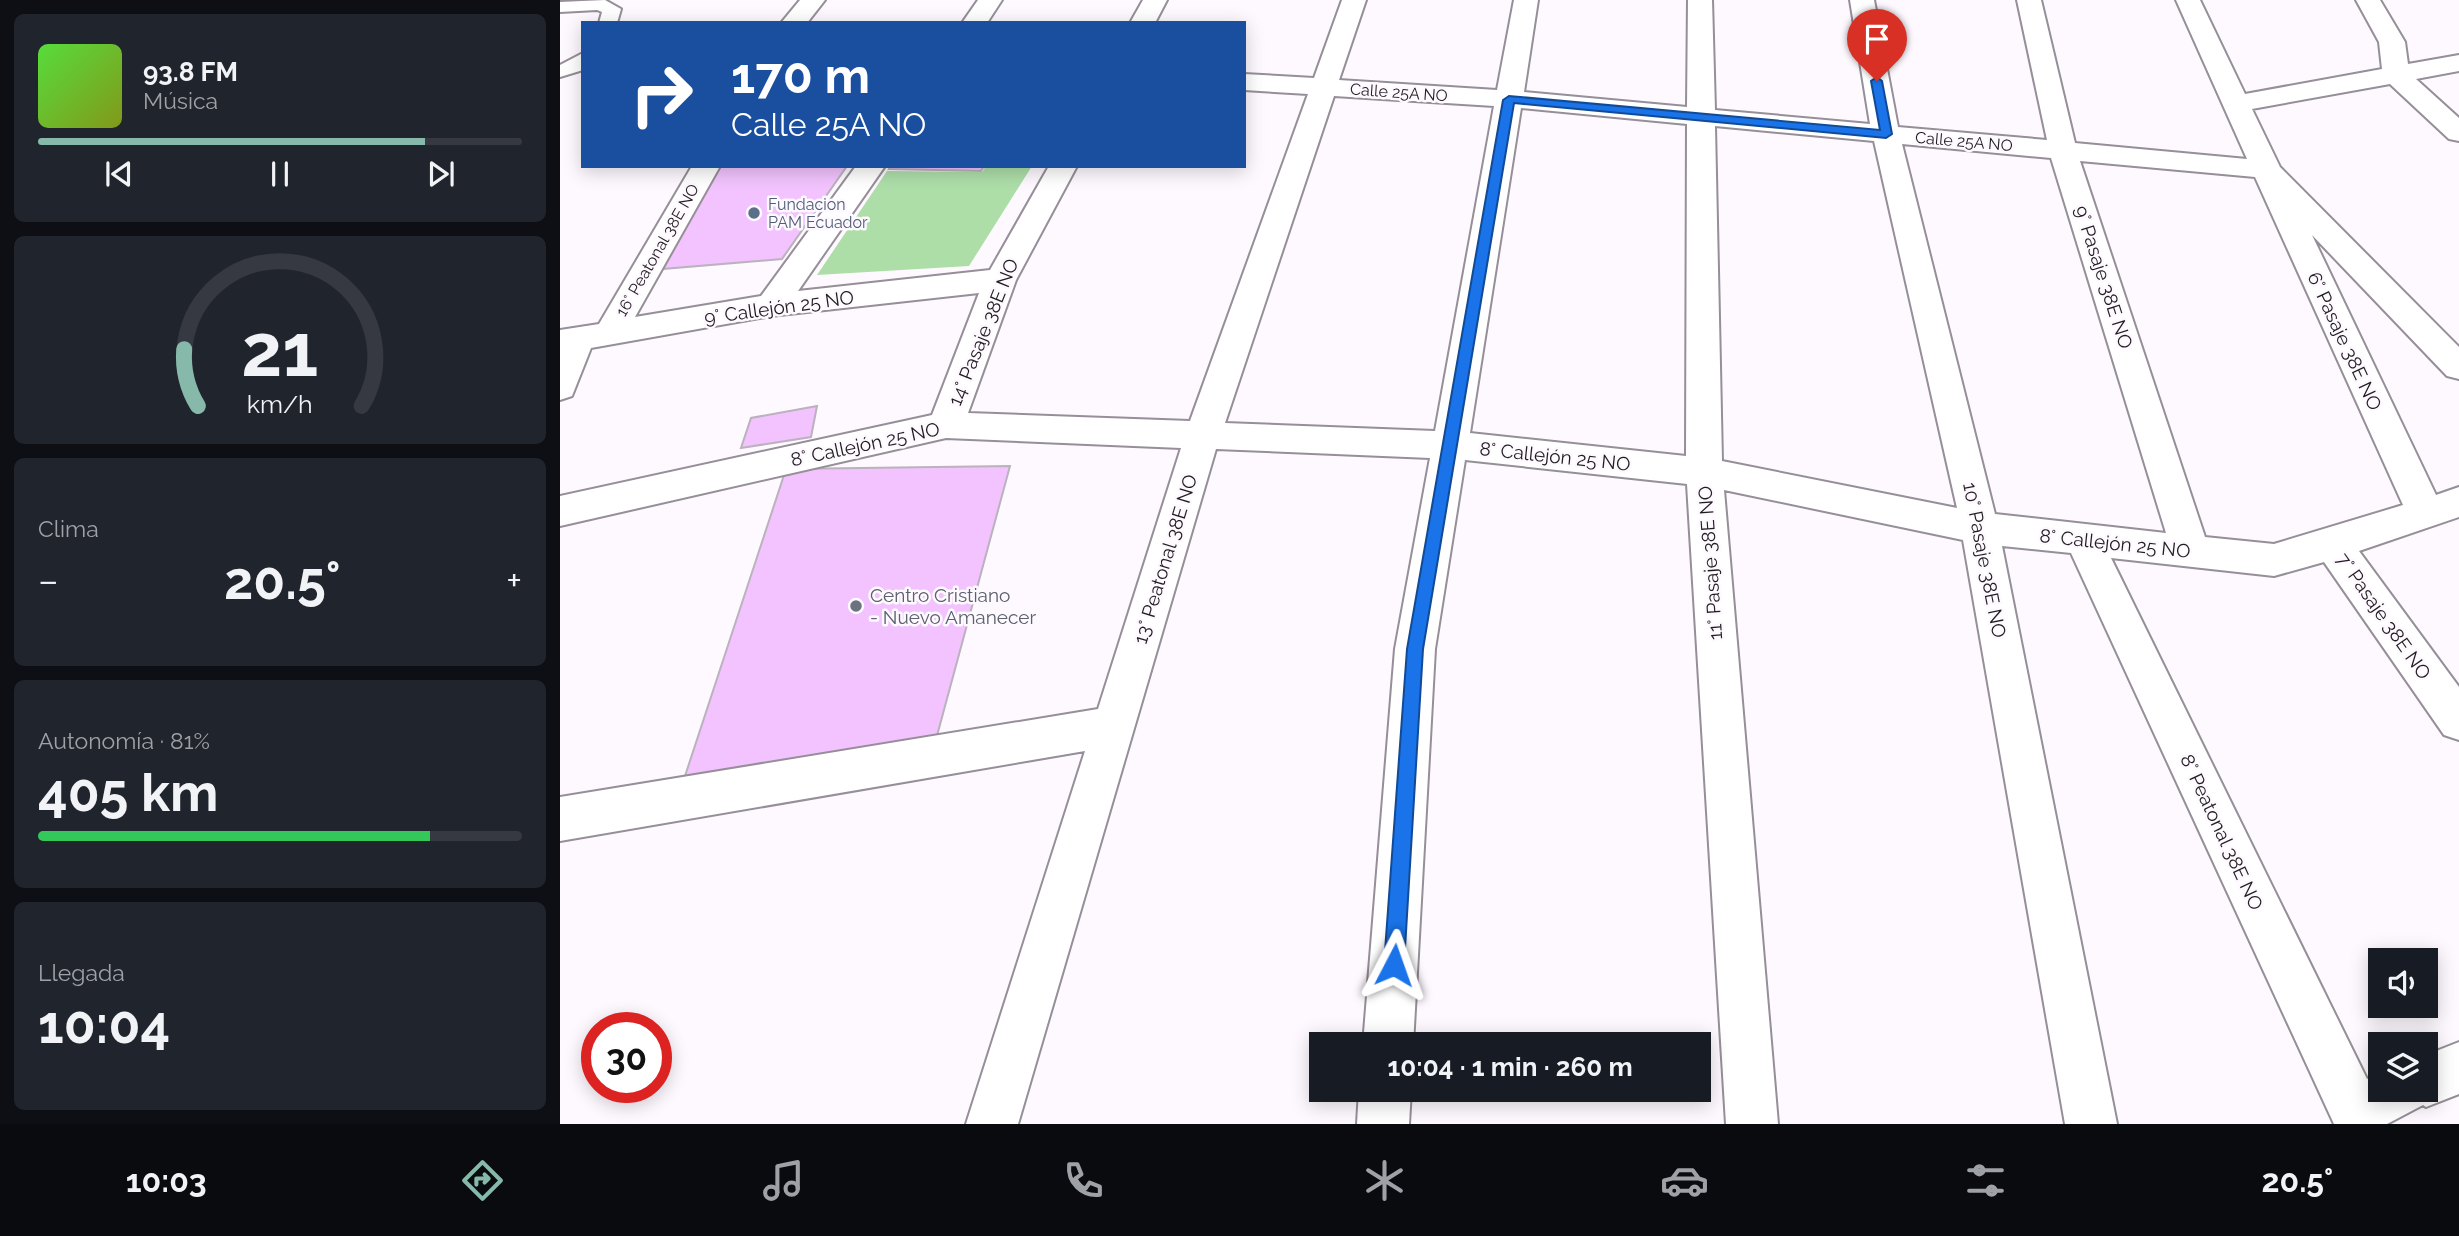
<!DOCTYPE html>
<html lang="es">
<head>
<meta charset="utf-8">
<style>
	body { margin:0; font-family:Raleway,sans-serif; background:#20242c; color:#f1f3f6; height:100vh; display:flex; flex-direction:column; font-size:26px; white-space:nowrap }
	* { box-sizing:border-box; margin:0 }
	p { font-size:23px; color:#9ea1a6 }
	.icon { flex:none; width:38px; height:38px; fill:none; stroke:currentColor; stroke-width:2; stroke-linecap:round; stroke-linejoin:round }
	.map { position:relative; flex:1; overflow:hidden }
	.sheet { display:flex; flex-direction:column; gap:14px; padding:14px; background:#0d0f14; width:560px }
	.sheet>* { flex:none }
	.banner { position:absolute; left:21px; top:21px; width:665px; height:147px; border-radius:0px; box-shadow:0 4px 18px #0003; background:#1a4fa0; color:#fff; overflow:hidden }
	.tools { position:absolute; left:1808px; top:948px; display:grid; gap:14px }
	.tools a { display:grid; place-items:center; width:70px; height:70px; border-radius:0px; background:#171b24; box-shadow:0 4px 18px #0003; font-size:35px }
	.speed { position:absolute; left:21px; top:1012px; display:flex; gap:14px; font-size:35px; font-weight:700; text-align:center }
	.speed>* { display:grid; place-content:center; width:91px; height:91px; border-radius:50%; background:#171b24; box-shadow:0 4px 18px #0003; line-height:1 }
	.speed .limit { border:10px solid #d22; background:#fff; color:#111 }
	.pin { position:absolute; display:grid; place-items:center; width:60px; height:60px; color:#fff; margin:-72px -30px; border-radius:50% 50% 50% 0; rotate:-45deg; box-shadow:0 0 7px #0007 }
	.pin .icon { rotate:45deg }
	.me { position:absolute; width:77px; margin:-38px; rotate:4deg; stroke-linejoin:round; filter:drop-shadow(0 0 5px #0008) }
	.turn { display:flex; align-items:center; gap:24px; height:147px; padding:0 35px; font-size:32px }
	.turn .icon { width:91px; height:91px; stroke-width:2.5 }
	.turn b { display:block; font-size:49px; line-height:60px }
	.big { font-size:52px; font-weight:700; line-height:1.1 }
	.sheet .tile { flex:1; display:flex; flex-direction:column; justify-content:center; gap:10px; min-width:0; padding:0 24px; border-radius:10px; background:#20242c }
	.sheet .dial { align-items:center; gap:0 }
	.dial svg { height:182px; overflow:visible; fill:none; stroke:#363941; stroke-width:7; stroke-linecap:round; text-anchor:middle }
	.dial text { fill:#f1f3f6; stroke:none }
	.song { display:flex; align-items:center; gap:21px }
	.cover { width:84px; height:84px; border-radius:10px; background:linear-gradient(135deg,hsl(110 70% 55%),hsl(70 70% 35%)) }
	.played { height:7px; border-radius:4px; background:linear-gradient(90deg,#86b9aa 80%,#363941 80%) }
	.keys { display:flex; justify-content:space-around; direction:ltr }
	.heat { display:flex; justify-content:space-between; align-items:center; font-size:38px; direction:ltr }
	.charge { height:10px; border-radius:5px; background:linear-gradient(90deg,#34c759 81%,#363941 0) }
	.trip { position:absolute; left:749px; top:1032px; width:402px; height:70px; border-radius:0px; background:#171b24; box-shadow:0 4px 18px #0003; font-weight:700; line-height:70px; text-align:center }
	.tab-bar { display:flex; height:112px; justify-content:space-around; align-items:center; background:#090b0e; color:#9ea1a6 }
	.tab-bar .icon { width:49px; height:49px }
	.tab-bar .on { color:#86b9aa }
	.tab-bar b { font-size:32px; color:#f1f3f6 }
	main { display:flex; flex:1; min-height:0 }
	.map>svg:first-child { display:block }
	.green { fill:#addea8 }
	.building { fill:#f2c3fe; stroke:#bab2bc; stroke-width:2 }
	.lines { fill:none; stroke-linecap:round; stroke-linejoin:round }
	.service-casing { stroke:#968e98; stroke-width:4 }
	.minor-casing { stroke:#968e98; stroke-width:4 }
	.service { fill:#fff; fill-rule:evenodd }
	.minor { fill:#fff; fill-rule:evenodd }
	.route { fill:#1a73e8; stroke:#114b97; stroke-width:2 }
	.service-dot { fill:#5c6f8a; stroke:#fef9ff; stroke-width:2.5 }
	.worship-dot { fill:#6b7280; stroke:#fef9ff; stroke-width:2.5 }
	.labels { text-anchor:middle; stroke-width:5; stroke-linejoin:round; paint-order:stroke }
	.far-street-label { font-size:16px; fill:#201d21; stroke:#fef9ff }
	.far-service-label { font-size:16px; fill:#4e5e75; stroke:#fef9ff; text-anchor:start }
	.street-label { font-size:19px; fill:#201d21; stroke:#fef9ff }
	.worship-label { font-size:19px; fill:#5b616d; stroke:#fef9ff; text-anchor:start }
</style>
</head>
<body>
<main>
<section class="sheet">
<div class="tile">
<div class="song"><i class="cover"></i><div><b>93.8 FM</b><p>Música</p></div></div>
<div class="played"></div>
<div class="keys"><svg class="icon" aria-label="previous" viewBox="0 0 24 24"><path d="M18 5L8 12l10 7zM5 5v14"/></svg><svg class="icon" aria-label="pause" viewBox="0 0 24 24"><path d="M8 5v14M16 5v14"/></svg><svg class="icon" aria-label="next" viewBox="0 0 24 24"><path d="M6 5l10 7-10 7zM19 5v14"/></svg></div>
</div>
<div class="tile dial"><svg viewBox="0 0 100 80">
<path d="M14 69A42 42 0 1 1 86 69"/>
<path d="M14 69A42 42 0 0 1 8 44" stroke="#86b9aa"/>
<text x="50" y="56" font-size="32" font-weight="700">21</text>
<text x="50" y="72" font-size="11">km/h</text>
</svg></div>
<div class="tile"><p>Clima</p>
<div class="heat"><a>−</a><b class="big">20.5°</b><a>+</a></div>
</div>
<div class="tile"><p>Autonomía · 81%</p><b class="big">405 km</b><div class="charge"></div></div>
<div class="tile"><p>Llegada</p><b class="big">10:04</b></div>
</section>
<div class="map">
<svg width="1899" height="1124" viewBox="0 0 1899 1124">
	<rect width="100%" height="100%" fill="#fef9ff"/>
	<path class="green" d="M426,166H472L409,266L257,275L327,171L422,172Z"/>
	<g class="building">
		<path d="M159,166H287L222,259L102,269Z"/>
		<path d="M331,166H424L421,171L329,169Z"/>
		<path d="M257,406L251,437L181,448L191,418Z"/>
		<path d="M450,466L375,743L124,779L226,469Z"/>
	</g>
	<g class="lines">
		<defs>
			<g id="service">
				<path d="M45,0L61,9L57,23H39L42,12L37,10L0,12V2Z"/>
				<path d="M23,53V70L0,77V65Z"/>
			</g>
			<g id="minor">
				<path d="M240,0H265L247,23H221Z"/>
				<path d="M418,0H442L427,23H402Z"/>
				<path d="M583,0H607L595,23H570Z"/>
				<path d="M782,0H806L779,80L937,90L954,0H978L964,92L1127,107L1128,0H1152L1155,110L1310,124L1290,0H1314L1338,127L1487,140L1457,0H1481L1515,143L1687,159L1616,0H1640L1685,94L1822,69L1819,42L1796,0H1820L1845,42L1848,64L1899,55V71L1856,79L1899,118V141L1889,139L1830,84L1692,109L1720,167L1899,347V379L1887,376L1752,235L1876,495L1899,487V517L1799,551L1899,687V740L1884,735L1764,562L1714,576L1551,558L1807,1079L1820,1073V1090H1866V1055L1899,1042V1094L1866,1107L1863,1105L1827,1124H1774L1511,553L1442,546L1557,1124H1505L1403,540L1164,490L1218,1124H1166L1127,484L905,460L875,649L853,1045H803L835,649L870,458L656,449L458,1124H406L525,751L0,841V797L538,709L621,448L386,438L0,526V496L372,415L419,293L211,316L31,348L12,396L0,400V330L39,324L132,166H160L75,317L201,296L296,166H325L238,291L430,270L489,166H517L456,280L408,413L630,421L748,94L684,90V74L754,78ZM774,96L934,106L875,431L665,423ZM961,108L1127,124L1126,456L910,433ZM1155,126L1314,141L1397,508L1162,461ZM1342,144L1491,158L1606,533L1435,514ZM1520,161L1695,177L1843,505L1714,544L1645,537Z"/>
				<path d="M799,1090H851L849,1124H797Z"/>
			</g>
		</defs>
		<use href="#service" class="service-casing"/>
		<use href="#minor" class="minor-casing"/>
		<use href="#service" class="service"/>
		<use href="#minor" class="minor"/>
	</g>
	<path class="route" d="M1317,77L1322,81L1332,134L1326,138L954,103L863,649L844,965L841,973L834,976L827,973L824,965L847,649L943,100L949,96L1320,130L1311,81Z"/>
	<circle class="service-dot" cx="194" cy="213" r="7"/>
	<circle class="worship-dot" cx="296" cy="606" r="7"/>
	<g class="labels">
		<g class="far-street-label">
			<text transform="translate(839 92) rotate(4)" y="6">Calle 25A NO</text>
			<text transform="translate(1404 141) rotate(5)" y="6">Calle 25A NO</text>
			<text transform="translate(97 250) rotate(-60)" y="6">16° Peatonal 38E NO</text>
		</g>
		<g class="far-service-label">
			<text x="208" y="210">Fundacion<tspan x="208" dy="18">PAM Ecuador</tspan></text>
		</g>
		<g class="street-label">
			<text transform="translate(1544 277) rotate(72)" y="7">9° Pasaje 38E NO</text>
			<text transform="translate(219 307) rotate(-8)" y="7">9° Callejón 25 NO</text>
			<text transform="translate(423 332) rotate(-68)" y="7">14° Pasaje 38E NO</text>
			<text transform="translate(1785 341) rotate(65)" y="7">6° Pasaje 38E NO</text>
			<text transform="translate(305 444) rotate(-12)" y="7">8° Callejón 25 NO</text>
			<text transform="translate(995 456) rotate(6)" y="7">8° Callejón 25 NO</text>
			<text transform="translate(1555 543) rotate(6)" y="7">8° Callejón 25 NO</text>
			<text transform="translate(605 559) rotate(-73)" y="7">13° Peatonal 38E NO</text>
			<text transform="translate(1425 560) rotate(79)" y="7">10° Pasaje 38E NO</text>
			<text transform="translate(1150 563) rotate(-94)" y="7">11° Pasaje 38E NO</text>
			<text transform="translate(1824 616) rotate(55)" y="7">7° Pasaje 38E NO</text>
			<text transform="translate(1662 832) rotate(65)" y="7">8° Peatonal 38E NO</text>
		</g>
		<g class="worship-label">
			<text x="310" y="602">Centro Cristiano<tspan x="310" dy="22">- Nuevo Amanecer</tspan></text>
		</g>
	</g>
</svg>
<div class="tools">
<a><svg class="icon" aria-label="sound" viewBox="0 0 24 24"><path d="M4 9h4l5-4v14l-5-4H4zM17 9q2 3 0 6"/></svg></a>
<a><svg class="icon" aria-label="layers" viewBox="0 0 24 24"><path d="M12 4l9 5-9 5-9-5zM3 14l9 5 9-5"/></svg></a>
</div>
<div class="speed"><div class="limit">30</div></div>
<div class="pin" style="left:1317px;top:81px;background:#d93025"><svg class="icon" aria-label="arrive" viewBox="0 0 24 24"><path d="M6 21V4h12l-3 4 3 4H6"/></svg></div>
<svg class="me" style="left:834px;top:965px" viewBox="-20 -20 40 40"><path d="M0-17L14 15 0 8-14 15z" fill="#1a73e8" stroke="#fff" stroke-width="4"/></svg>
<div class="trip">10:04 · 1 min · 260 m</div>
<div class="banner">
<div class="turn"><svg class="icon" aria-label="right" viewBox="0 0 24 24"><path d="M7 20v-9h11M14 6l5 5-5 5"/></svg><div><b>170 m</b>Calle 25A NO</div></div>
</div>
</div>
</main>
<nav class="tab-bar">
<b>10:03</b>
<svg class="icon on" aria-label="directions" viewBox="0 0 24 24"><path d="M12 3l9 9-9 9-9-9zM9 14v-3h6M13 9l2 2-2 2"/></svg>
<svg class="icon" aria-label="music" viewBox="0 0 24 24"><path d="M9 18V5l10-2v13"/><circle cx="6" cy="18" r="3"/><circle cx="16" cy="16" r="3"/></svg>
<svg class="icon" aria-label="phone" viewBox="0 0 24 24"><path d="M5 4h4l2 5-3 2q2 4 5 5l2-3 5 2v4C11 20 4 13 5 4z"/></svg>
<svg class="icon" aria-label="climate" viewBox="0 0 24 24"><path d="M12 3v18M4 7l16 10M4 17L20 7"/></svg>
<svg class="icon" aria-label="car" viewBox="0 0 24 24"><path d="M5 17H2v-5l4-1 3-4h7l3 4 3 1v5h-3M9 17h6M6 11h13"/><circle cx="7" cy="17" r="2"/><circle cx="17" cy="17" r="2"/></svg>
<svg class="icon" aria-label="filters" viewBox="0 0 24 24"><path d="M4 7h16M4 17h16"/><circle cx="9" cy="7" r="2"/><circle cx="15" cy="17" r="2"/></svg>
<b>20.5°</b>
</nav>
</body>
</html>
